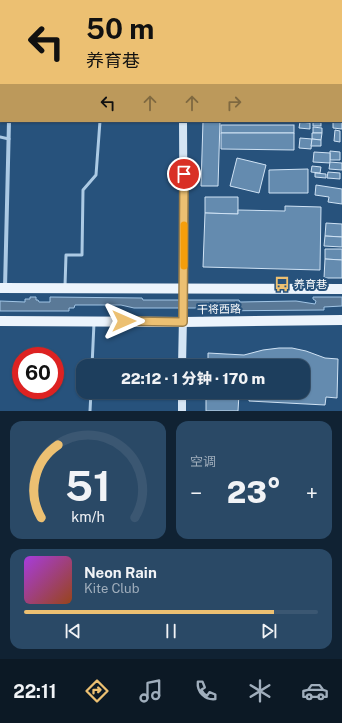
<!DOCTYPE html>
<html lang="zh">
<head>
<meta charset="utf-8">
<style>
	body { margin:0; font-family:"Public Sans","Noto Sans SC",sans-serif; background:#2a4966; color:#f1f3f6; height:100vh; display:flex; flex-direction:column; font-size:15px; white-space:nowrap }
	* { box-sizing:border-box; margin:0 }
	p { font-size:13px; color:#a0aebc }
	.icon { flex:none; width:22px; height:22px; fill:none; stroke:currentColor; stroke-width:2; stroke-linecap:round; stroke-linejoin:round }
	.map { position:relative; height:411px; overflow:hidden }
	.side { display:flex; flex-direction:column; gap:10px; padding:10px; background:#102233; flex:1 }
	.side>* { flex:none }
	.banner { position:absolute; left:0px; top:0px; width:342px; height:122px; box-shadow:0 1px 3px #0004,0 0 0 1px #3b5772; background:#ecc072; color:#111; overflow:hidden }
	.speed { position:absolute; left:12px; top:347px; display:flex; gap:8px; font-size:20px; font-weight:700; text-align:center }
	.speed>* { display:grid; place-content:center; width:52px; height:52px; border-radius:50%; background:#1d3e5d; box-shadow:0 1px 3px #0004,0 0 0 1px #3b5772; line-height:1 }
	.speed .limit { border:6px solid #d22; background:#fff; color:#111 }
	.pin { position:absolute; display:grid; place-items:center; width:34px; height:34px; color:#fff; margin:-17px; border:2px solid #fff; border-radius:50%; box-shadow:0 1px 4px #0007 }
	.me { position:absolute; width:44px; margin:-22px; rotate:90deg; stroke-linejoin:round; filter:drop-shadow(0 0 3px #0008) }
	.turn { display:flex; align-items:center; gap:14px; height:84px; padding:0 20px; font-size:18px }
	.turn .icon { width:52px; height:52px; stroke-width:2.5 }
	.turn b { display:block; font-size:28px; line-height:34px }
	.lanes { display:flex; align-items:center; height:38px; padding:0 20px; background:#0003; justify-content:center; gap:20px; direction:ltr }
	.lanes .off { opacity:.35 }
	.big { font-size:30px; font-weight:800; line-height:1.1 }
	.side .widget { flex:1; display:flex; flex-direction:column; justify-content:center; gap:6px; min-width:0; padding:0 14px; border-radius:12px; background:#2a4966 }
	.side .dial { align-items:center; gap:0 }
	.dial svg { height:104px; overflow:visible; fill:none; stroke:#3b5772; stroke-width:7; stroke-linecap:round; text-anchor:middle }
	.dial text { fill:#f1f3f6; stroke:none }
	.song { display:flex; align-items:center; gap:12px }
	.cover { width:48px; height:48px; border-radius:6px; background:linear-gradient(135deg,hsl(280 70% 55%),hsl(20 70% 35%)) }
	.played { height:4px; border-radius:2px; background:linear-gradient(90deg,#ecc072 85%,#3b5772 85%) }
	.keys { display:flex; justify-content:space-around; direction:ltr }
	.heat { display:flex; justify-content:space-between; align-items:center; font-size:22px; direction:ltr }
	.side .tiles { flex:1; display:grid; gap:10px; grid-template-columns:1fr 1fr }
	.widget:last-child { grid-column:span 2 }
	.trip { position:absolute; left:76px; top:359px; width:234px; height:40px; border-radius:12px; background:#1d3e5d; box-shadow:0 1px 3px #0004,0 0 0 1px #3b5772; font-weight:800; line-height:40px; text-align:center }
	.menu { display:flex; height:64px; justify-content:space-around; align-items:center; background:#0c1925; color:#a0aebc }
	.menu .icon { width:28px; height:28px }
	.menu .selected { color:#ecc072 }
	.menu b { font-size:18px; color:#f1f3f6 }
	.map>svg:first-child { display:block }
	.water { fill:#5a7997; stroke:#a1c5e5 }
	.building { fill:#648baf; stroke:#cfe2f4 }
	.lines { fill:none; stroke-linecap:round; stroke-linejoin:round }
	.service { stroke:#accae4; stroke-width:3 }
	.minor { stroke:#accae4; stroke-width:4 }
	.secondary { stroke:#d5e5f4; stroke-width:8 }
	.primary { stroke:#ecf4fc; stroke-width:10 }
	.secondary-bridge { stroke:#d5e5f4; stroke-width:8 }
	.route-casing { stroke:#997d4a; stroke-width:10 }
	.route { stroke:#ecc072; stroke-width:7 }
	.slow { stroke:#f59e0b; stroke-width:7 }
	.labels { text-anchor:middle; stroke-width:4; stroke-linejoin:round; paint-order:stroke }
	.poi-label { font-size:11px; fill:#fff; stroke:#27527c; text-anchor:start }
	.street-label { font-size:11px; fill:#fff; stroke:#27527c }
</style>
</head>
<body>
<div class="map">
<svg width="342" height="411" viewBox="0 0 342 411">
	<rect width="100%" height="100%" fill="#27527c"/>
	<path class="water" d="M30,297H36V300H38L39,302H50V297L142,298L143,300H239L240,302L296,301L315,304L316,301L313,299V297H342V306L324,307V310L207,311V308H134L121,305H75L74,308H69V311H0V301L25,302V299H30Z"/>
	<g class="building">
		<path d="M254,0H288L253,1Z"/>
		<path d="M203,121H220L218,186H201Z"/>
		<rect x="313" y="121" width="8" height="5"/>
		<path d="M333,121H342V129L333,128Z"/>
		<path d="M300,122L310,123V129L299,128Z"/>
		<rect x="221" y="125" width="73" height="8"/>
		<path d="M313,127L322,128V133H313Z"/>
		<path d="M335,130L340,131V142L334,141Z"/>
		<path d="M221,133H294V150L221,149Z"/>
		<path d="M312,133H322L321,140L312,139Z"/>
		<path d="M300,138L312,139L311,149L299,148Z"/>
		<path d="M312,139L321,140V146H311Z"/>
		<path d="M330,151L340,152V160H330Z"/>
		<path d="M314,152L330,153V163L313,162Z"/>
		<path d="M237,158L266,165L259,193L230,186Z"/>
		<path d="M330,162L342,163V170L329,169Z"/>
		<path d="M312,166L321,167L320,173L311,172Z"/>
		<path d="M308,169V193H269V170Z"/>
		<path d="M328,172L340,173V179L327,178Z"/>
		<path d="M315,173L326,174V178L315,177Z"/>
		<path d="M316,185L342,189V204L328,202L329,197L315,195Z"/>
		<path d="M205,197H238V214L205,213Z"/>
		<path d="M285,206L321,207L320,270L203,267L205,213L238,214V210L285,211Z"/>
		<path d="M326,223L342,224V237L325,236Z"/>
		<path d="M325,236L342,237V247L324,246Z"/>
		<path d="M325,249H342V260L325,259Z"/>
		<path d="M325,259L342,260V278H324Z"/>
		<path d="M279,348H292L306,351L325,358L338,359L337,398L326,397L325,405L249,401V395L239,394L238,411H206V392H303V366H208V353L244,355L263,350Z"/>
	</g>
	<g class="lines">
		<g class="service">
			<path d="M0,137L9,139"/>
			<path d="M65,286L66,255H82L83,190L96,175L100,121"/>
			<path d="M92,366L94,323"/>
			<path d="M90,411L91,392"/>
		</g>
		<g class="minor">
			<path d="M0,20H1"/>
			<path d="M341,41H342"/>
			<path d="M341,119H342"/>
			<path d="M5,288L9,121"/>
		</g>
		<g class="secondary">
			<path d="M180,0V1"/>
			<path d="M183,121L184,294"/>
			<path d="M182,366L183,317"/>
			<path d="M182,411V392"/>
		</g>
		<g class="primary">
			<path d="M0,288L342,289"/>
			<path d="M0,321L183,322L342,320"/>
		</g>
		<path class="secondary-bridge" d="M183,295V314"/>
	</g>
	<g class="lines">
		<defs>
			<path id="route" d="M124,321L183,322L184,174"/>
		</defs>
		<use href="#route" class="route-casing"/>
		<use href="#route" class="route"/>
		<path class="slow" d="M184,225V266"/>
	</g>
	<defs>
		<symbol id="bus-bare" viewBox="-9 -9 18 18"><path d="M-5-6H5V4H4V6H2V4H-2V6H-4V4H-5ZM-3.5-4V0h7V-4ZM-3.5 1.2v1.5H-2V1.2ZM2 1.2v1.5H3.5V1.2Z" fill="#ecc072" stroke="#27527c" stroke-width="2.5" paint-order="stroke"/></symbol>
	</defs>
	<g fill-rule="evenodd">
		<use href="#bus-bare" x="271" y="273" width="22" height="22"/>
	</g>
	<g class="labels">
		<g class="poi-label">
			<text x="294" y="288">养育巷</text>
		</g>
		<g class="street-label">
			<text transform="translate(219 309) rotate(-1)" y="4">干将西路</text>
		</g>
	</g>
</svg>
<div class="speed"><div class="limit">60</div></div>
<div class="pin" style="left:184px;top:174px;background:#d93025"><svg class="icon" aria-label="arrive" viewBox="0 0 24 24"><path d="M6 21V4h12l-3 4 3 4H6"/></svg></div>
<svg class="me" style="left:124px;top:321px" viewBox="-20 -20 40 40"><path d="M0-17L14 15 0 8-14 15z" fill="#ecc072" stroke="#fff" stroke-width="4"/></svg>
<div class="trip">22:12 · 1 分钟 · 170 m</div>
<div class="banner">
<div class="turn"><svg class="icon" aria-label="left" viewBox="0 0 24 24"><path d="M17 20v-9H6M10 6l-5 5 5 5"/></svg><div><b>50 m</b>养育巷</div></div>
<div class="lanes"><svg class="icon" aria-label="left" viewBox="0 0 24 24"><path d="M17 20v-9H6M10 6l-5 5 5 5"/></svg><svg class="icon off" aria-label="ahead" viewBox="0 0 24 24"><path d="M12 20V5M6 11l6-6 6 6"/></svg><svg class="icon off" aria-label="ahead" viewBox="0 0 24 24"><path d="M12 20V5M6 11l6-6 6 6"/></svg><svg class="icon off" aria-label="right" viewBox="0 0 24 24"><path d="M7 20v-9h11M14 6l5 5-5 5"/></svg></div>
</div>
</div>
<section class="side">
<div class="tiles">
<div class="widget dial"><svg viewBox="0 0 100 80">
<path d="M14 69A42 42 0 1 1 86 69"/>
<path d="M14 69A42 42 0 0 1 27 13" stroke="#ecc072"/>
<text x="50" y="56" font-size="32" font-weight="700">51</text>
<text x="50" y="72" font-size="11">km/h</text>
</svg></div>
<div class="widget"><p>空调</p>
<div class="heat"><a>−</a><b class="big">23°</b><a>+</a></div>
</div>
<div class="widget">
<div class="song"><i class="cover"></i><div><b>Neon Rain</b><p>Kite Club</p></div></div>
<div class="played"></div>
<div class="keys"><svg class="icon" aria-label="previous" viewBox="0 0 24 24"><path d="M18 5L8 12l10 7zM5 5v14"/></svg><svg class="icon" aria-label="pause" viewBox="0 0 24 24"><path d="M8 5v14M16 5v14"/></svg><svg class="icon" aria-label="next" viewBox="0 0 24 24"><path d="M6 5l10 7-10 7zM19 5v14"/></svg></div>
</div>
</div>
</section>
<nav class="menu">
<b>22:11</b>
<svg class="icon selected" aria-label="directions" viewBox="0 0 24 24"><path d="M12 3l9 9-9 9-9-9zM9 14v-3h6M13 9l2 2-2 2"/></svg>
<svg class="icon" aria-label="music" viewBox="0 0 24 24"><path d="M9 18V5l10-2v13"/><circle cx="6" cy="18" r="3"/><circle cx="16" cy="16" r="3"/></svg>
<svg class="icon" aria-label="phone" viewBox="0 0 24 24"><path d="M5 4h4l2 5-3 2q2 4 5 5l2-3 5 2v4C11 20 4 13 5 4z"/></svg>
<svg class="icon" aria-label="climate" viewBox="0 0 24 24"><path d="M12 3v18M4 7l16 10M4 17L20 7"/></svg>
<svg class="icon" aria-label="car" viewBox="0 0 24 24"><path d="M5 17H2v-5l4-1 3-4h7l3 4 3 1v5h-3M9 17h6M6 11h13"/><circle cx="7" cy="17" r="2"/><circle cx="17" cy="17" r="2"/></svg>
</nav>
</body>
</html>
